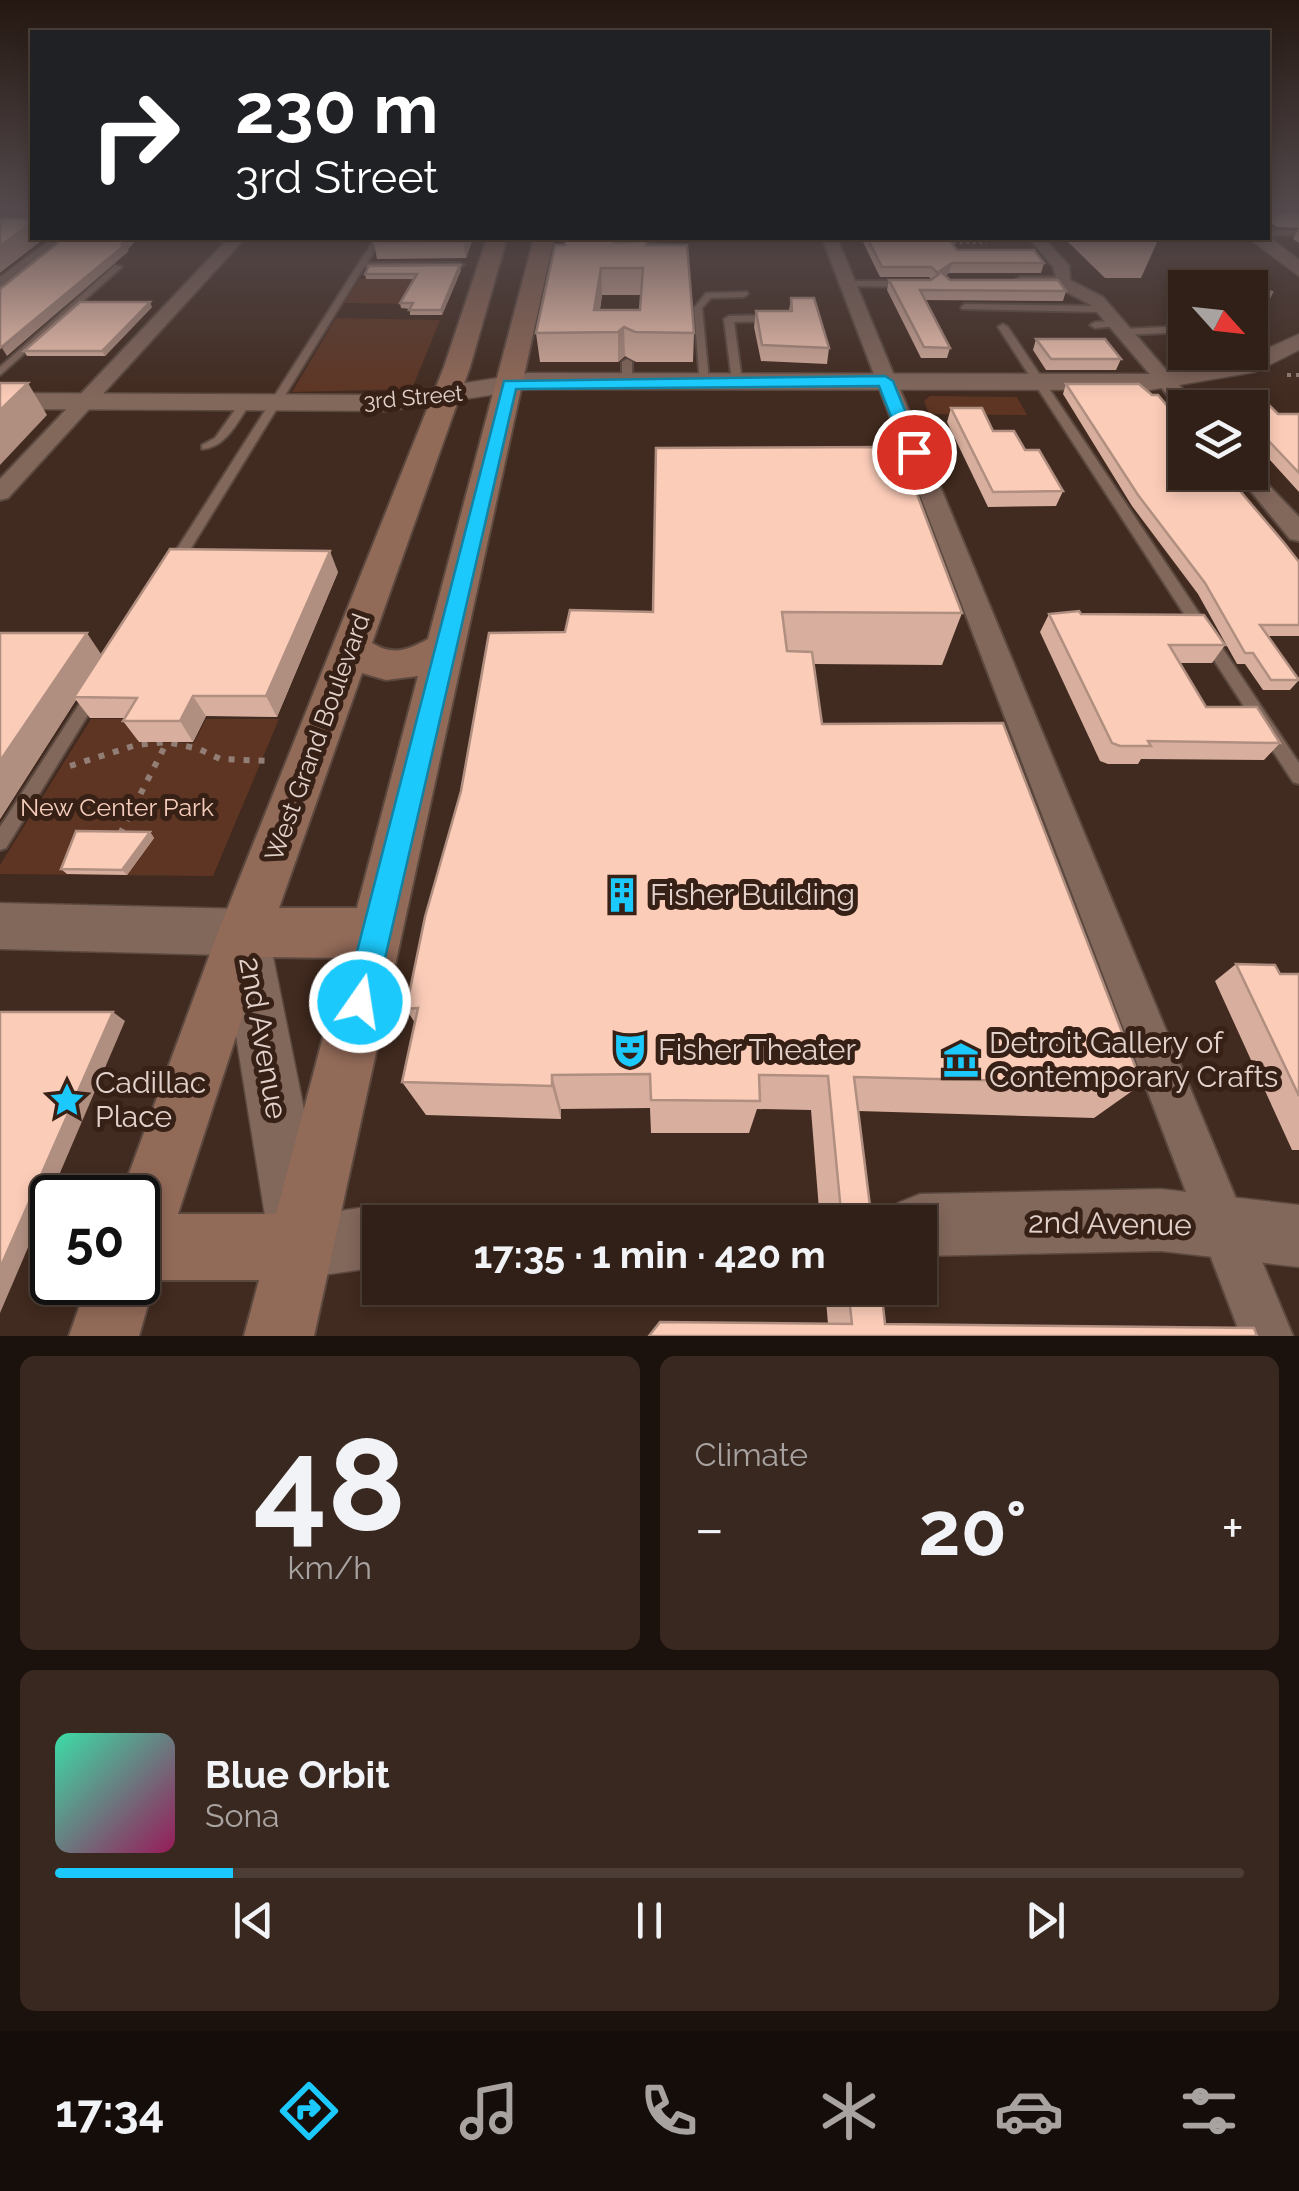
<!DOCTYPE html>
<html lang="en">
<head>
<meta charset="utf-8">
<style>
	body { margin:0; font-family:Raleway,sans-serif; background:#392820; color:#f1f3f6; height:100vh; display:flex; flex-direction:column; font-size:38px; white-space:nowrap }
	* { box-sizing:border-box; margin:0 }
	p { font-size:32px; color:#a8a3a1 }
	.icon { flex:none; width:55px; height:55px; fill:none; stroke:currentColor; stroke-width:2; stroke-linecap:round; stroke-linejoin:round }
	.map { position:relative; height:1336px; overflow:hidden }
	.details { display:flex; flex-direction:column; gap:20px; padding:20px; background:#1b120d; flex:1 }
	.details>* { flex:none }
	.guide { position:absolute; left:30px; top:30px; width:1240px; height:210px; border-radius:0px; box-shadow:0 5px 15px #0003,0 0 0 2px #4c3e36; background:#202124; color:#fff; overflow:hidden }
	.needle { width:65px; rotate:117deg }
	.tools { position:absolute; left:1168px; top:270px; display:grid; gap:20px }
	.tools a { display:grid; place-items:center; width:100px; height:100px; border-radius:0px; background:#312017; box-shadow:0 5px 15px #0003,0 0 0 2px #4c3e36; font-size:50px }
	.speed { position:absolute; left:30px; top:1175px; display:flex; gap:20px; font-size:50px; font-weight:700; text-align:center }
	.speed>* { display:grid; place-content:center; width:130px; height:130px; border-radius:50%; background:#312017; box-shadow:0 5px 15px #0003,0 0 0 2px #4c3e36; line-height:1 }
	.speed .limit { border:5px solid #111; border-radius:15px; background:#fff; color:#111 }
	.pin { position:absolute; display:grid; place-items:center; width:85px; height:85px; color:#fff; margin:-42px; border:5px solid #fff; border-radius:50%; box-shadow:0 2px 10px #0007 }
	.me { position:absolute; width:110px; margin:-55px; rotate:13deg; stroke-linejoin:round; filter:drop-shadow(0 0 8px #0008) }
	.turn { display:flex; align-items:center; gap:35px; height:210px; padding:0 40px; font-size:45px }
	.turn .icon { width:130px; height:130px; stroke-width:2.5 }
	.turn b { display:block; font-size:70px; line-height:85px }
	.big { font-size:75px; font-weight:700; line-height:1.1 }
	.details .widget { flex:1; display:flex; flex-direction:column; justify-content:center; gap:15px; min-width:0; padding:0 35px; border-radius:15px; background:#392820 }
	.details .dial { align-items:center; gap:0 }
	.dial b { font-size:130px; line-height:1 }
	.song { display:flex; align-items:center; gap:30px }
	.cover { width:120px; height:120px; border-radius:15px; background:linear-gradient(135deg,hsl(160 70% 55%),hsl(330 70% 35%)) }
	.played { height:10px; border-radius:5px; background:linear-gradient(90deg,#1cc9fc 15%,#4c3e36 15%) }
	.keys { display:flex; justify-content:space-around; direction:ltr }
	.heat { display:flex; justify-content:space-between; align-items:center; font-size:55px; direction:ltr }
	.details .tiles { flex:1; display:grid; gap:20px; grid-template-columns:1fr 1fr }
	.widget:last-child { grid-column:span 2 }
	.trip { position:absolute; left:362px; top:1205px; width:575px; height:100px; border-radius:0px; background:#312017; box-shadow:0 5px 15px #0003,0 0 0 2px #4c3e36; font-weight:700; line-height:100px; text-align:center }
	.tab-bar { display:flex; height:160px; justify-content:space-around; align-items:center; background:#140d09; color:#a8a3a1 }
	.tab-bar .icon { width:70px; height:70px }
	.tab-bar .on { color:#1cc9fc }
	.tab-bar b { font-size:45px; color:#f1f3f6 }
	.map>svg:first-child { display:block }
	.green { fill:#5e3523 }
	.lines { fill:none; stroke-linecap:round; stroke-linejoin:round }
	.service-casing { stroke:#5b483f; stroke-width:4 }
	.minor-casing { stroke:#5b483f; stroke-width:4 }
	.tertiary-casing { stroke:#5b483f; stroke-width:3 }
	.secondary-casing { stroke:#5b483f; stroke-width:4 }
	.path-far2 { stroke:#927e75; stroke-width:2.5; stroke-dasharray:2.5 4; stroke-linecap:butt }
	.path-far1 { stroke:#927e75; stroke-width:4; stroke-dasharray:4 5; stroke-linecap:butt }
	.path { stroke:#927e75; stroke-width:6; stroke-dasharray:6 9; stroke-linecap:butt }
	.service { fill:#82675b; fill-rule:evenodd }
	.minor { fill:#82675b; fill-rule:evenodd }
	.tertiary { fill:#82675b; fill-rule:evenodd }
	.secondary { fill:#926a58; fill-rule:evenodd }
	.wall { fill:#d8af9e; fill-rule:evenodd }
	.shaded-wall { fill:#b08f81 }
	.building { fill:#fbccb8; stroke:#b08f81; stroke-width:2.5; fill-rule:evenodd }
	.route { fill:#1cc9fc; stroke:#1283a4; stroke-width:2.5 }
	.labels { text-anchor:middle; stroke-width:10; stroke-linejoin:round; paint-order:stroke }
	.far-street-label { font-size:22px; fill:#e2d2cb; stroke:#372015 }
	.street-label { font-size:25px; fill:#e2d2cb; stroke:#372015 }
	.park-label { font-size:25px; fill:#f5ccbb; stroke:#372015 }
	.near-poi-label { font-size:30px; fill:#e2d2cb; stroke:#372015; text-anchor:start }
	.near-street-label { font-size:30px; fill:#e2d2cb; stroke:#372015 }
</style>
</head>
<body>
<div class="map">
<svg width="1299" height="1336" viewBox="0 0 1299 1336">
	<rect width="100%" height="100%" fill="#412a1f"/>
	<g class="green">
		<path d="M360,279H458L447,304L344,303Z"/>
		<path d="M336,318L440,320L412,389L292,392Z"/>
		<path d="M930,396L1017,397L1027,415L929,414L924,401Z"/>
		<path d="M91,719H149L137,742L194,743L206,719H279L213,876L0,874V865Z"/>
	</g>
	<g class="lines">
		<defs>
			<g id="service">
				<rect x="1268" y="231" width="31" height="4"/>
				<path d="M216,238H239L240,239L219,241Z"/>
				<path d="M375,238H382L367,263H460L464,265L460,267H364L180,566H170L168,563Z"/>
				<path d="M663,238H833L829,240H667Z"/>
				<path d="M629,241L681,247L685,249L681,251L626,245Z"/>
				<path d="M115,265L122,267L0,375V367Z"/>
				<path d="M847,281H908L912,284L908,287L844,286V282Z"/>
				<path d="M747,292L748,294L744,297L711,298L702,308L709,381L700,383L694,308L706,293Z"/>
				<path d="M965,304L1104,306L1108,309L1104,312L962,309L961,307Z"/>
				<path d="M729,316L774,315L779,318L774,321L734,322L742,381L737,384L732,381L724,319Z"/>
				<path d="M1116,321L1119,322V326L1095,328L1090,325L1095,322Z"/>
				<path d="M1185,321V327L1166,333L1123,335L1118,332L1123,329L1165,327Z"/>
				<path d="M1003,324L1008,327L1299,763V784L1293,782L998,327Z"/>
				<path d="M627,359L632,362V381L627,384L622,381V362Z"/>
				<path d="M242,400L251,402C238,421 226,448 202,449V445L215,438Z"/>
				<path d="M94,687L99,689L102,693L99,697L6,848L0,850V827L89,689Z"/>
			</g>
			<g id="minor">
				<path d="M53,238H70L0,290V277Z"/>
				<path d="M229,238H245L8,498L0,500V479Z"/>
				<path d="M822,238H837L1293,1336H1241Z"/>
				<path d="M1029,238H1044L1069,266L1070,280L1103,297L1199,408H1185V413L1182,412L1091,305L1057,287L1014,286L1012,282L1020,277H1056L1053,267Z"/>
				<path d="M1250,466L1299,517V541L1290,539L1235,472H1250Z"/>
			</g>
			<g id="tertiary">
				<path d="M1268,236L1299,260V276L1248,238Z"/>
				<path d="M1299,334V350L1255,372L1150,390L529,389L388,411L0,409V393L388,395L529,373L1150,374L1240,361Z"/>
				<path d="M0,903L244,909L261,916L268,932L325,1213L380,1205L402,1214L405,1222H380V1267L301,1278L279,1269L270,1247L223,955L0,949Z"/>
				<path d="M1161,1189L1299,1205V1267L1161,1251L920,1256V1222H890L898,1203L920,1194Z"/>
			</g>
			<path id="secondary" d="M487,238H507L470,367L372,643C393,656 408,650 428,639L534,238H554L314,1336H244L259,1280H155L139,1336H69L88,1282H138V1198H120L218,932L444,367ZM362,673L386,680L418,676L357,908H279ZM262,957L344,958L276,1214H178Z"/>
		</defs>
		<use href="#service" class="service-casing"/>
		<use href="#minor" class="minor-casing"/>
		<use href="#tertiary" class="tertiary-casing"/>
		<use href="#secondary" class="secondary-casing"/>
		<path class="path-far2" d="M947,243H987"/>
		<path class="path-far1" d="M1287,375H1299"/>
		<g class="path">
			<path d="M70,766L136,745L167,742L199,749L220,759L272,761"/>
			<path d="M120,834L167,742"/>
		</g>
		<use href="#service" class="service"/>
		<use href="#minor" class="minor"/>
		<use href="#tertiary" class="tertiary"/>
		<use href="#secondary" class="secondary"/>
	</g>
	<g class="wall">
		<path d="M1268,212H1299V228L1277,227L1268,220Z"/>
		<path d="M1299,228V243L1293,239Z"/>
		<path d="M473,238L466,258L377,259L374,243Z"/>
		<path d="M566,238H647V245L694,333L693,362H636L625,356L618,362H540L536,333ZM602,295H641L640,310H600Z"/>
		<path d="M861,238H948L957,250L1044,263L1041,273H949L945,276L950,280L1066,291L1063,301L925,300L950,348L947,358H921L887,290L889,280H932L929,277H880Z"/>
		<path d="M1064,238H1159L1141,278H1105Z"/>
		<path d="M461,270L442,315H410V309L401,308L400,303L414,279H366L365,274Z"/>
		<path d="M791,298L829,348L827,364L761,361L754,327L756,311H789Z"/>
		<path d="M152,307L105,356H27L24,351Z"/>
		<path d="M1036,339L1121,359L1116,370H1046L1033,350Z"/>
		<path d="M1066,384L1299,562V636H1268L1299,680L1290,690H1263L1245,664H1237L1198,594L1132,506L1063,394Z"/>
		<path d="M1240,405H1269L1278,414H1299V492L1250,438V408H1239Z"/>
		<path d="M951,408L1025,450L1063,491L1056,506L988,507L947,422Z"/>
		<path d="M338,572L277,717L206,716L193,742H139L123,721L125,718H90L76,700L0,819V633L102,655Z"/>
		<path d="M653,612L962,613L942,665L813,664L822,724L1142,1084L1094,1118L858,1111L872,1222H820L811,1110L757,1109L749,1133H651L650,1108L561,1109V1119L426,1115L402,1082L415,1023L406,1009L565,632Z"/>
		<path d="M1049,614H1081L1225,645L1212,663H1180L1206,707L1280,743L1264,760L1141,759L1138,764H1108L1100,761L1040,632Z"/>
		<path d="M150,832L154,838L127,875L67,874L61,869Z"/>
		<path d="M1236,964L1280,974H1299V1150H1292L1215,981Z"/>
		<path d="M825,1288H881L885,1324H828Z"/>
	</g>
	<g class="shaded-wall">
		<path d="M32,222V238H45L0,273V246Z"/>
		<path d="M130,238H132L134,243L128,249L129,251L7,356L2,348Z"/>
		<path d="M465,238H473L466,258L463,242Z"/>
		<path d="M952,263L949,273L937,281L940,271Z"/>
		<path d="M460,265L461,270L442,315L441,310Z"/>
		<path d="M601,268L602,295L596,333L594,310Z"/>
		<path d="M150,302L152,307L105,356L102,351Z"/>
		<path d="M1258,320L1253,331L1250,332V323Z"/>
		<path d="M624,327L625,356L618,362V332Z"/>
		<path d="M28,383L47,415L0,465V410Z"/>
		<path d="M330,551L338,572L277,717L266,696Z"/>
		<path d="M87,633L103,657L74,697L76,700L0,819V761Z"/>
		<path d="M193,696L206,716L193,742L180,721Z"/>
		<path d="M150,832L154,838L127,875L122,870Z"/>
		<path d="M113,1012L125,1021L0,1313V1268Z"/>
		<path d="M552,1075L561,1109V1119L552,1086Z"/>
	</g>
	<g class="building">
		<path d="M0,219H32V222L0,246Z"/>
		<path d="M64,238H130L122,244H126L0,348V289Z"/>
		<path d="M377,238H465L463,242L374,243Z"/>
		<path d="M566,238H608V239L616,243L646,241V245H687L694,333L635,332L624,327L618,332L536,333L555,245H565ZM601,268H643L640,310H594Z"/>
		<path d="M867,238H948L957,250H1034L1044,263H952L940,271L950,280H1058L1066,291L920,290L950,348L924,347L889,280H931L939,274L931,267H882Z"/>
		<path d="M460,265L441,310H409L413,303H400L417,274H365L369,266Z"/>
		<path d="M1246,286L1272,292L1258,320L1250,323V288H1245Z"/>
		<path d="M791,298H814L829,348L762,345L756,311H792Z"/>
		<path d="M80,302H150L102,351H24Z"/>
		<path d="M1036,339H1105L1121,359H1051Z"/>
		<path d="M0,383H28L0,410Z"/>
		<path d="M1066,384H1139L1152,395H1158L1185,427V472H1224L1285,544L1299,562V625H1260L1299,680H1271L1253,653H1245L1205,583L1138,495Z"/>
		<path d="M1240,405H1269L1278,414H1299V473L1250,421V408H1242Z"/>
		<path d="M951,408H982L993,431H1014L1025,450H1039L1063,491L993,492Z"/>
		<path d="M899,447L962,613L782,612L787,651L812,652L822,724L1003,723L1142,1084L854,1077L872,1222H842L828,1076L759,1075L760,1101L651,1100L650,1074L552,1075V1086L402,1082L418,1008L406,1009L425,917L461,791L489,633L565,632L570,610L653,612L656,448Z"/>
		<path d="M170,549L330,551L266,696H193L180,721H123L137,698L74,697Z"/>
		<path d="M1079,611L1081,614L1204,615L1225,645H1169L1206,707H1257L1280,743L1148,741L1151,746H1120L1112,743L1049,614Z"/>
		<path d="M0,633H87L0,761Z"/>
		<path d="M76,831L150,832L122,870L61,869Z"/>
		<path d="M1236,964L1275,965L1280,974H1299V1096Z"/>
		<path d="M0,1012H113L0,1268Z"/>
		<path d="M848,1288H881L885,1324L1254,1328L1257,1336H649L660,1322L852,1324Z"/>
	</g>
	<linearGradient id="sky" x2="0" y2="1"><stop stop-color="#241711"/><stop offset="0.53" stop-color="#544a4d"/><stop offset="1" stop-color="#544a4d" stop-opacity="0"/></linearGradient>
	<rect width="1299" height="399" fill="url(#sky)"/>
	<path class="route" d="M885,376L893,381L922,452L920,456L905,452L879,386L516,389L375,1002L371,1014L360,1018L349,1014L344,1002L504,381Z"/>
	<defs>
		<symbol id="building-bare" viewBox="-9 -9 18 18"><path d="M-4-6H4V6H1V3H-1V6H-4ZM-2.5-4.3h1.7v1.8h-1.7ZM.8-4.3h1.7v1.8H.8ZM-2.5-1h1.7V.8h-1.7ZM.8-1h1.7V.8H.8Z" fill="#1cc9fc" stroke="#372015" stroke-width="2.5" paint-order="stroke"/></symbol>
		<symbol id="theatre-bare" viewBox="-9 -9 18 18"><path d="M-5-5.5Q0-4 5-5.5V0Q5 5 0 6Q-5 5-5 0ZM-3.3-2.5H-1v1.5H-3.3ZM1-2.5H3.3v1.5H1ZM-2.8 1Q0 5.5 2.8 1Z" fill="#1cc9fc" stroke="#372015" stroke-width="2.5" paint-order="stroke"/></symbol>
		<symbol id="museum-bare" viewBox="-9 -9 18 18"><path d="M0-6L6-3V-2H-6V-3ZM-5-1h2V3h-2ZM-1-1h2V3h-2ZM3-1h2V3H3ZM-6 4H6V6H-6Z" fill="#1cc9fc" stroke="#372015" stroke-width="2.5" paint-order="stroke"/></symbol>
		<symbol id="sight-bare" viewBox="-9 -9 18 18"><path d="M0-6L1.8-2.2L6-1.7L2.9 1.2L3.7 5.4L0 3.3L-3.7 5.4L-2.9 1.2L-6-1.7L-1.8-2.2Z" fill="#1cc9fc" stroke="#372015" stroke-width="2.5" paint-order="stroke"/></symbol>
	</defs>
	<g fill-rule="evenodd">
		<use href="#building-bare" x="597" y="870" width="50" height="50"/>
		<use href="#theatre-bare" x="605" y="1025" width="50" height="50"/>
		<use href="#museum-bare" x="936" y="1035" width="50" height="50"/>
		<use href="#sight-bare" x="42" y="1075" width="50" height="50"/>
	</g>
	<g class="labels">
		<g class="far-street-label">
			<text transform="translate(413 397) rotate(-5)" y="8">3rd Street</text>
		</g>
		<g class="street-label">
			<text transform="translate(317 737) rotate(-70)" y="9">West Grand Boulevard</text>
		</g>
		<g class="park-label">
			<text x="117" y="816">New Center Park</text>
		</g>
		<g class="near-poi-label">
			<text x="650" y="905">Fisher Building</text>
			<text x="989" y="1053">Detroit Gallery of<tspan x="989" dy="34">Contemporary Crafts</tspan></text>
			<text x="658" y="1060">Fisher Theater</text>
			<text x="95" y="1093">Cadillac<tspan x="95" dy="34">Place</tspan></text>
		</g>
		<g class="near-street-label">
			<text transform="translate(263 1038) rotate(80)" y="10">2nd Avenue</text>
			<text transform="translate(1110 1224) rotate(1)" y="10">2nd Avenue</text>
		</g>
	</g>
</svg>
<div class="tools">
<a><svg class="needle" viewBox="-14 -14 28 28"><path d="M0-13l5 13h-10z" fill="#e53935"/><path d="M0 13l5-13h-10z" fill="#a8a3a1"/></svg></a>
<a><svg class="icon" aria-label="layers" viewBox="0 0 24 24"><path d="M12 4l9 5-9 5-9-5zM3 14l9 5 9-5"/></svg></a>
</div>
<div class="speed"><div class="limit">50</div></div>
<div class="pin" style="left:914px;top:452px;background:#d93025"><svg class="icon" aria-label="arrive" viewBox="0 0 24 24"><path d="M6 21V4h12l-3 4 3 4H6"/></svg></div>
<svg class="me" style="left:360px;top:1002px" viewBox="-20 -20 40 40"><circle r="17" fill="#1cc9fc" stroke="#fff" stroke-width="3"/><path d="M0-11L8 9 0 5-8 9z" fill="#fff"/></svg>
<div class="trip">17:35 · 1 min · 420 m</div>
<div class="guide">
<div class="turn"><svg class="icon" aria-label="right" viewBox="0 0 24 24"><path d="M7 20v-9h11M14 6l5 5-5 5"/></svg><div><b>230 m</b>3rd Street</div></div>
</div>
</div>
<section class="details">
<div class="tiles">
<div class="widget dial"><b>48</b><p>km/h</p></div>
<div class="widget"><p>Climate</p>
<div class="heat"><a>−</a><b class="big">20°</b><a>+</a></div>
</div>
<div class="widget">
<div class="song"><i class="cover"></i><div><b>Blue Orbit</b><p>Sona</p></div></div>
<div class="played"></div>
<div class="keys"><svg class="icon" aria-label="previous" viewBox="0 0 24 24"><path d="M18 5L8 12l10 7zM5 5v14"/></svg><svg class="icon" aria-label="pause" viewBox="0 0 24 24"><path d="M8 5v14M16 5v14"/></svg><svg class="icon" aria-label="next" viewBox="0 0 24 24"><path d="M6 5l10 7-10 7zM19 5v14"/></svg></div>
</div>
</div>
</section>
<nav class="tab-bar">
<b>17:34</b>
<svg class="icon on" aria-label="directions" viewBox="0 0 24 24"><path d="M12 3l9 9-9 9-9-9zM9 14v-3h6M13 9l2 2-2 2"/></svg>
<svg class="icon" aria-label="music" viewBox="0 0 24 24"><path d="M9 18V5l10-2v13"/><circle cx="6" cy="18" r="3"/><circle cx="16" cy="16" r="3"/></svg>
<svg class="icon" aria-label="phone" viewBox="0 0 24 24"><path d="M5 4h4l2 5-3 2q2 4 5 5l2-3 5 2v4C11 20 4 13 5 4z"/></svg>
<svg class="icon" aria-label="climate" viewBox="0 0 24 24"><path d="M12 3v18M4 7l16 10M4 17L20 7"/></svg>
<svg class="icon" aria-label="car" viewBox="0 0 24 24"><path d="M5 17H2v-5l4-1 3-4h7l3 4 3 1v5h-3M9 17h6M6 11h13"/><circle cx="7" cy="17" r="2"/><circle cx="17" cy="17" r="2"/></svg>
<svg class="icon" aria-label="filters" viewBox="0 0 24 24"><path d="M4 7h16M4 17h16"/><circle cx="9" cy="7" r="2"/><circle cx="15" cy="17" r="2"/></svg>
</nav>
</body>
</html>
